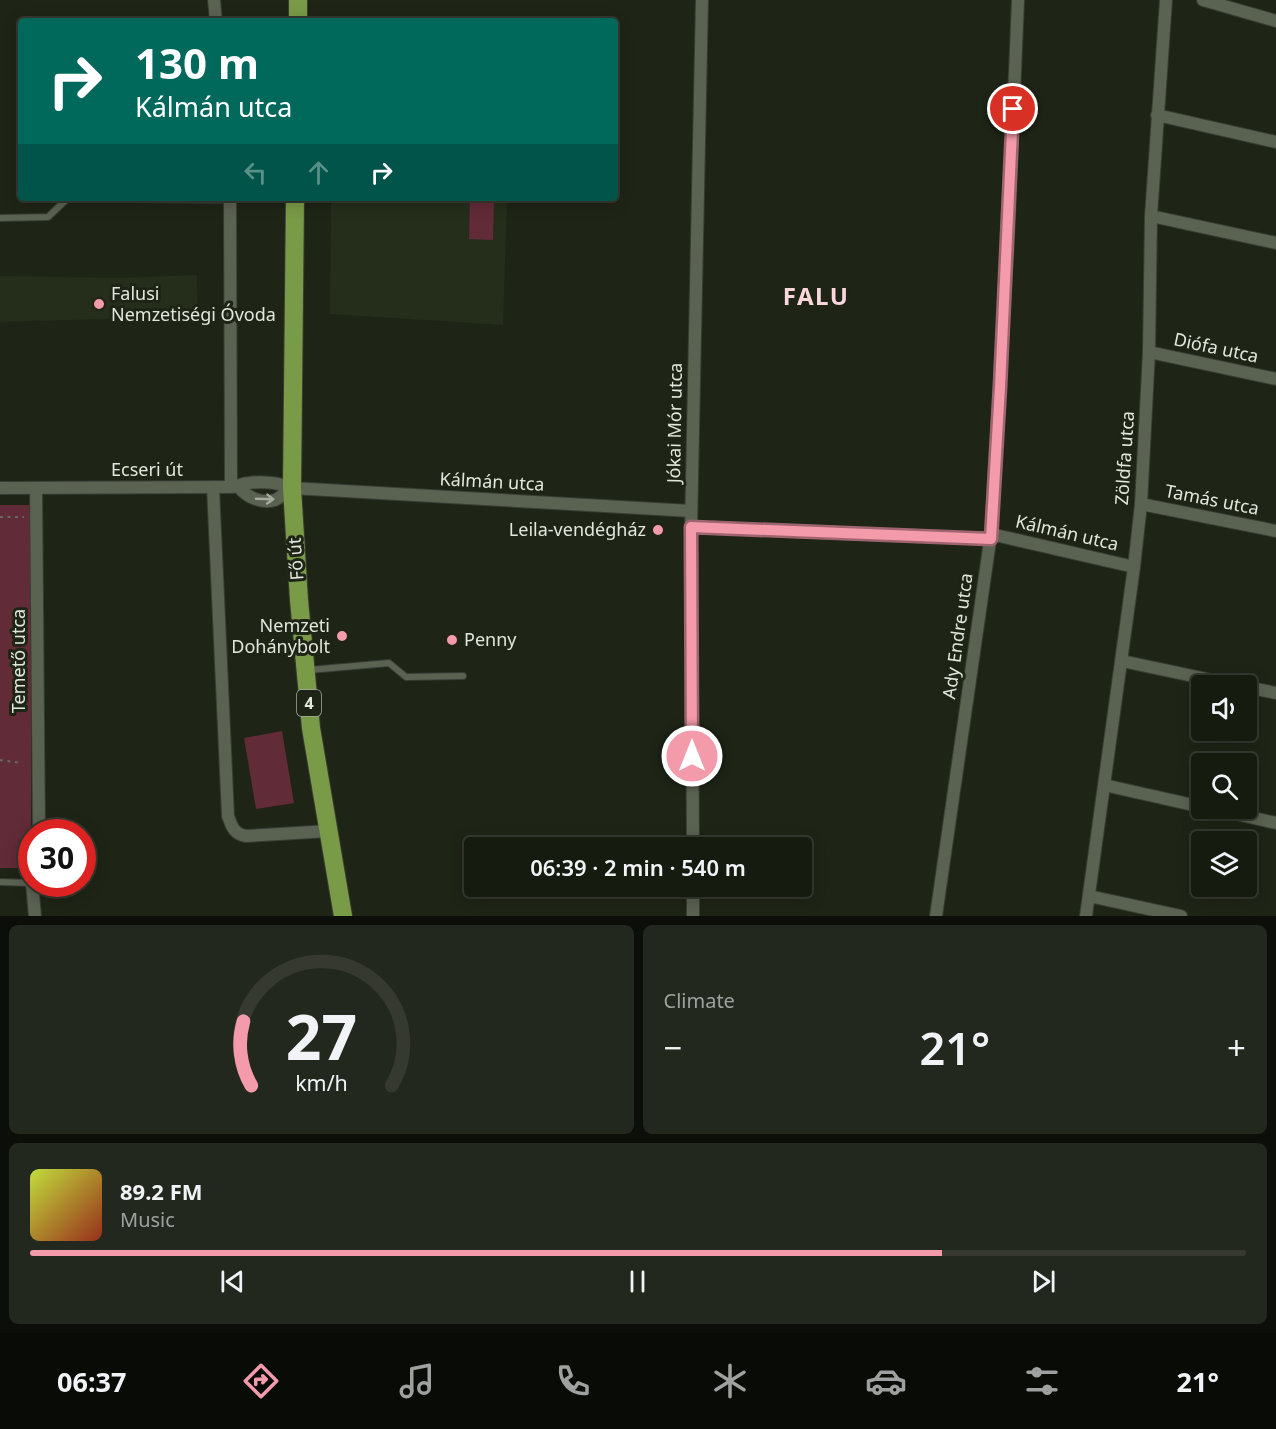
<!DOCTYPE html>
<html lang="en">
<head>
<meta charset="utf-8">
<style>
	body { margin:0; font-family:"Noto Sans",sans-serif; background:#23281e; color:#f1f3f6; height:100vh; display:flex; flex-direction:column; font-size:22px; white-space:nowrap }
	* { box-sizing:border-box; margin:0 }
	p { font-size:20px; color:#9ea19f }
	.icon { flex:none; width:33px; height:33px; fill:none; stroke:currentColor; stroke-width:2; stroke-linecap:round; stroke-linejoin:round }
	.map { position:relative; height:916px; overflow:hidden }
	.details { display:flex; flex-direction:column; gap:9px; padding:9px; background:#0c0f09; flex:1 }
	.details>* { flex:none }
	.banner { position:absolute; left:18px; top:18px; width:600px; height:183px; border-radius:6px; box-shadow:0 3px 15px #0003,0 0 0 2px #353930; background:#00695c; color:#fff; overflow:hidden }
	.fabs { position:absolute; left:1191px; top:675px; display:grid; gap:12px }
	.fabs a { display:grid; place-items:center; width:66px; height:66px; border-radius:6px; background:#161b10; box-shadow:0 3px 15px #0003,0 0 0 2px #353930; font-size:30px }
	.speed { position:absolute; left:18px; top:819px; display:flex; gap:12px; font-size:30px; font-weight:700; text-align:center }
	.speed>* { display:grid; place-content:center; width:78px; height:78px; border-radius:50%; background:#161b10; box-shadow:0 3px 15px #0003,0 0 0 2px #353930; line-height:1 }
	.speed .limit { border:9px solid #d22; background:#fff; color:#111 }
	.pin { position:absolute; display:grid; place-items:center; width:51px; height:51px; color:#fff; margin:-26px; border:3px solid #fff; border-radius:50%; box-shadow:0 2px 6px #0007 }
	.me { position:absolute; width:66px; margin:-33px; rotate:0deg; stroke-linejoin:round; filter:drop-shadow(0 0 4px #0008) }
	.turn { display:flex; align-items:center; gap:21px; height:126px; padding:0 18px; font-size:27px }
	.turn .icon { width:78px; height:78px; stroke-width:2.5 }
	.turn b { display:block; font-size:42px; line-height:51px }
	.lanes { display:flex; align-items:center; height:57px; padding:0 18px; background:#0003; justify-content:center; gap:30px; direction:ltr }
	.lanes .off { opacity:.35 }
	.big { font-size:45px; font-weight:600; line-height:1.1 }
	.details .card { flex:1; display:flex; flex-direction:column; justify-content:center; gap:9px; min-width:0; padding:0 21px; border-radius:9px; background:#23281e }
	.details .dial { align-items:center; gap:0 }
	.dial svg { height:156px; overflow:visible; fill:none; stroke:#353930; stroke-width:7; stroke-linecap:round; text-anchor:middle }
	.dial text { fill:#f1f3f6; stroke:none }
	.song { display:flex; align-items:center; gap:18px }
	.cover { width:72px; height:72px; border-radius:9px; background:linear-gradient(135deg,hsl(70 70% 55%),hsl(10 70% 35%)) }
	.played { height:6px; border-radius:3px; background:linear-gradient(90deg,#f39aab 75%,#353930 75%) }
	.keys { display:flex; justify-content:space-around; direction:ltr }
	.heat { display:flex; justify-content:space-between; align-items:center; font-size:33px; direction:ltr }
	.details .tiles { flex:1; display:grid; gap:9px; grid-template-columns:1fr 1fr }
	.card:last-child { grid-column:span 2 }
	.trip { position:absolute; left:464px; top:837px; width:348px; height:60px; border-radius:6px; background:#161b10; box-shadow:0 3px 15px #0003,0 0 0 2px #353930; font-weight:600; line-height:60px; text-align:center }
	.tab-bar { display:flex; height:96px; justify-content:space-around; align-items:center; background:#090b06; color:#9ea19f }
	.tab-bar .icon { width:42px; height:42px }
	.tab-bar .selected { color:#f39aab }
	.tab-bar b { font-size:27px; color:#f1f3f6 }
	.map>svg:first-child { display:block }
	.built { fill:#252e1b }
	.green { fill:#622b38 }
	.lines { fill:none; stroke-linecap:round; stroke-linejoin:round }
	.lane-casing { stroke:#383d33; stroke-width:8 }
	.street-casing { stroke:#383d33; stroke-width:14 }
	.primary-casing { stroke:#383d33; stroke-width:20 }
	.path { stroke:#646a5e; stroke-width:2; stroke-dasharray:3 4.5; stroke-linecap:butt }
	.lane { stroke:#5a6252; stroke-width:6 }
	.street { stroke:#5a6252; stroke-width:12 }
	.primary { stroke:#799a47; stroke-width:18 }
	.oneway { stroke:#a5ab9f }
	.route-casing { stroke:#9e646f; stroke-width:15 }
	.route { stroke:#f39aab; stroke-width:10 }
	.poi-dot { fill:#f39aab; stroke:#1e2416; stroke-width:2 }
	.labels { text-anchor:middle; stroke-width:6; stroke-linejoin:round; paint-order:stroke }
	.shield { fill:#1e2416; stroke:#a7aca2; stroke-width:1.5 }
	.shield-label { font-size:16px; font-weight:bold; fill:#e2e7de }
	.poi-label { font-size:18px; fill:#e2e7de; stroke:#1e2416; text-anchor:start }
	.street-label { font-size:18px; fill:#e2e7de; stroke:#1e2416 }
	.district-label { font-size:24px; font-weight:bold; letter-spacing:1.5px; fill:#fbd7dd; stroke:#1e2416 }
</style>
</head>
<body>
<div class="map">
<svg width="1276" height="916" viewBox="0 0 1276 916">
	<rect width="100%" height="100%" fill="#1e2416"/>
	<g class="built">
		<path d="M331,198L507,199L503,325L330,314Z"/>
		<path d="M197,275L198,316L0,322V276L118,278Z"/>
	</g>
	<g class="green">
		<path d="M470,199L494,200L493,240L469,239Z"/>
		<rect x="0" y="505" width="31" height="363"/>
		<path d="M282,731L294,803L256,809L244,738Z"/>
	</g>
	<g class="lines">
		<defs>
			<g id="lane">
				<path d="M42,198L230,200"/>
				<path d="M0,218L48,217L67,199"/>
				<path d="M309,670L389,663L406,677L463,676"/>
				<path d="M0,882L32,883"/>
			</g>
			<g id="street">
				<path d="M214,0L216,21"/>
				<path d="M1203,0L1276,21"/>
				<path d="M1157,115L1276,142"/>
				<path d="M230,198L231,487"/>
				<path d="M1151,216L1276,243"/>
				<path d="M1149,352L1276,379"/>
				<path d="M213,487L228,816C232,827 234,834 246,836L329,831"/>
				<path d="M239,487C246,497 262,504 275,500C280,498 287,491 292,488"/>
				<path d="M0,488L231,487C238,487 242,483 249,483C264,481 277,482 292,488L691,511"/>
				<path d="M36,488L39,832"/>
				<path d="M1141,504L1276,531"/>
				<path d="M691,527L991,539"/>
				<path d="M991,534L1134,567"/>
				<path d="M1122,661L1240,686"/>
				<path d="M1246,687L1276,693"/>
				<path d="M1104,785L1202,807"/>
				<path d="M1210,808L1276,823"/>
				<path d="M693,848L691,527L702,0"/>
				<path d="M32,884L35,916"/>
				<path d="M693,886V916"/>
				<path d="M1089,896L1181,916"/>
				<path d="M936,916L991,534L1008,240L1018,0"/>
				<path d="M1086,916L1134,567L1141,504L1149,352L1151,216L1166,0"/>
			</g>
			<g id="primary">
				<path d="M298,21V0"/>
				<path d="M295,198L292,488L299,600L311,728L343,916"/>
			</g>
		</defs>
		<use href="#lane" class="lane-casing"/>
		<use href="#street" class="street-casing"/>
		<use href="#primary" class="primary-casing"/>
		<g class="path">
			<path d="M0,517H24"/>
			<path d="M0,760L22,763"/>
		</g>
		<use href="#lane" class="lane"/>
		<use href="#street" class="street"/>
		<use href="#primary" class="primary"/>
	</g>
	<defs><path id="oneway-shaft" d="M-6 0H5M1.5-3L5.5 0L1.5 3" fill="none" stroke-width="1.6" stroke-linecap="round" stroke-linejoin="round" transform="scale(1.5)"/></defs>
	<use class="oneway" href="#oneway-shaft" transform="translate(265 499) rotate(2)"/>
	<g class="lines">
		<defs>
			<path id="route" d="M692,756L691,527L991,539L1000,387L1013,109"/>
		</defs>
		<use href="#route" class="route-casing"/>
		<use href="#route" class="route"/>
	</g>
	<g class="poi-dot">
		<circle cx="99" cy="304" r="6"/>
		<circle cx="658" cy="530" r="6"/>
		<circle cx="342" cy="636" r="6"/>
		<circle cx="452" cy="640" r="6"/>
	</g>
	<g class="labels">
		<rect class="shield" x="297" y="690" width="24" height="26" rx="4.5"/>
		<g class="shield-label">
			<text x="309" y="709">4</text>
		</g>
		<g class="poi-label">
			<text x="111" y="300">Falusi<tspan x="111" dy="21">Nemzetiségi Óvoda</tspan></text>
			<text x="646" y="536" text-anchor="end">Leila-vendégház</text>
			<text x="330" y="632" text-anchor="end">Nemzeti<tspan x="330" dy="21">Dohánybolt</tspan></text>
			<text x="464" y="646">Penny</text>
		</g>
		<g class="street-label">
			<text transform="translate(1216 348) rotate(12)" y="6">Diófa utca</text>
			<text transform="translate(675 423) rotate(-89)" y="6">Jókai Mór utca</text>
			<text transform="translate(1125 458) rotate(-86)" y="6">Zöldfa utca</text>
			<text x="147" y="476">Ecseri út</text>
			<text transform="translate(492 482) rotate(3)" y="6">Kálmán utca</text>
			<text transform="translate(1212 500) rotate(11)" y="6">Tamás utca</text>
			<text transform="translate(1067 533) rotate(13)" y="6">Kálmán utca</text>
			<text transform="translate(296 559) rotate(-94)" y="6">Fő út</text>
			<text transform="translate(958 636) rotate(-82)" y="6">Ady Endre utca</text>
			<text transform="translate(19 661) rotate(-90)" y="6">Temető utca</text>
		</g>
		<g class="district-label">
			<text x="816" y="305">FALU</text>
		</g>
	</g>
</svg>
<div class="fabs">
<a><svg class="icon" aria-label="sound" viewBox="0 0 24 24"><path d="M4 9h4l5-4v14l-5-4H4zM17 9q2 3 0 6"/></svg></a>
<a><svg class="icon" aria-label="search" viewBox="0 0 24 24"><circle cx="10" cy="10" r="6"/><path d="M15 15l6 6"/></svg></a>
<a><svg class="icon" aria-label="layers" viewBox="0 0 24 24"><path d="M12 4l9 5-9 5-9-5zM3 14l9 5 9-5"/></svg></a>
</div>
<div class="speed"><div class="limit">30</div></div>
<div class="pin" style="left:1013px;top:109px;background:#d93025"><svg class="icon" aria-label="arrive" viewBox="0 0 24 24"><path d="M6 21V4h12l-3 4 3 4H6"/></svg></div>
<svg class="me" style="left:692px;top:756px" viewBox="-20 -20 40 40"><circle r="17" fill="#f39aab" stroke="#fff" stroke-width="3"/><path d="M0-11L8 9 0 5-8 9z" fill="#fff"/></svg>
<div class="trip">06:39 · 2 min · 540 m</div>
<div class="banner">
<div class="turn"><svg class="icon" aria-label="right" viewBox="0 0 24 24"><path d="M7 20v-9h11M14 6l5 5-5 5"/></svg><div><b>130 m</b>Kálmán utca</div></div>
<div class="lanes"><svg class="icon off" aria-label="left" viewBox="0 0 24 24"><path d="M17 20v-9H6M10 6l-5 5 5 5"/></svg><svg class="icon off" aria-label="ahead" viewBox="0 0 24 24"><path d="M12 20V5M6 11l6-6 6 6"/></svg><svg class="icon" aria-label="right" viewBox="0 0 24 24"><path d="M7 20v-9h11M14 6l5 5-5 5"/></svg></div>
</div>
</div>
<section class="details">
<div class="tiles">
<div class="card dial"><svg viewBox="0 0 100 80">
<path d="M14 69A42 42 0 1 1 86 69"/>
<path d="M14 69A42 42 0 0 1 10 36" stroke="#f39aab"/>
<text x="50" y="56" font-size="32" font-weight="700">27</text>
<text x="50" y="72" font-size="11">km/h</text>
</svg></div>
<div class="card"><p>Climate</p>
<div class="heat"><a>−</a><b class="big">21°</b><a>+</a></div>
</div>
<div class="card">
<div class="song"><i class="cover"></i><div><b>89.2 FM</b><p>Music</p></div></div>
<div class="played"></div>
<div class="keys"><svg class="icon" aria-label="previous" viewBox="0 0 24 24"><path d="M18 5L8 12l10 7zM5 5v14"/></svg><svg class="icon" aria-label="pause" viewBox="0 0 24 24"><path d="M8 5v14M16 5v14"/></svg><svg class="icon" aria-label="next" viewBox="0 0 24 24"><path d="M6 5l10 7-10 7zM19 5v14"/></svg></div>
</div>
</div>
</section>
<nav class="tab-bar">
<b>06:37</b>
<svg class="icon selected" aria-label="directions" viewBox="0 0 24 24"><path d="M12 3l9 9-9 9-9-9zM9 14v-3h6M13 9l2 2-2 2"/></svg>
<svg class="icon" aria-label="music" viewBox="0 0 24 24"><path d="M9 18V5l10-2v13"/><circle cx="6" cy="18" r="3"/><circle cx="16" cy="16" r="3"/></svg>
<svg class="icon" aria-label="phone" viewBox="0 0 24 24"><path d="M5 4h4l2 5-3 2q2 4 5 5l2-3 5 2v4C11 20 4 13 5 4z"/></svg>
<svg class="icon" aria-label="climate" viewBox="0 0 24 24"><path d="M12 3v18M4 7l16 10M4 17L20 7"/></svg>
<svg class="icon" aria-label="car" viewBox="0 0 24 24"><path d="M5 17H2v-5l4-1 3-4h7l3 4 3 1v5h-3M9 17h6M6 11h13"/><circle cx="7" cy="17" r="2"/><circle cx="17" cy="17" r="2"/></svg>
<svg class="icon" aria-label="filters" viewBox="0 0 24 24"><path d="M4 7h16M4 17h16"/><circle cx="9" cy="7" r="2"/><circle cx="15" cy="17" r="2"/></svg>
<b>21°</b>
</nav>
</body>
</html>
